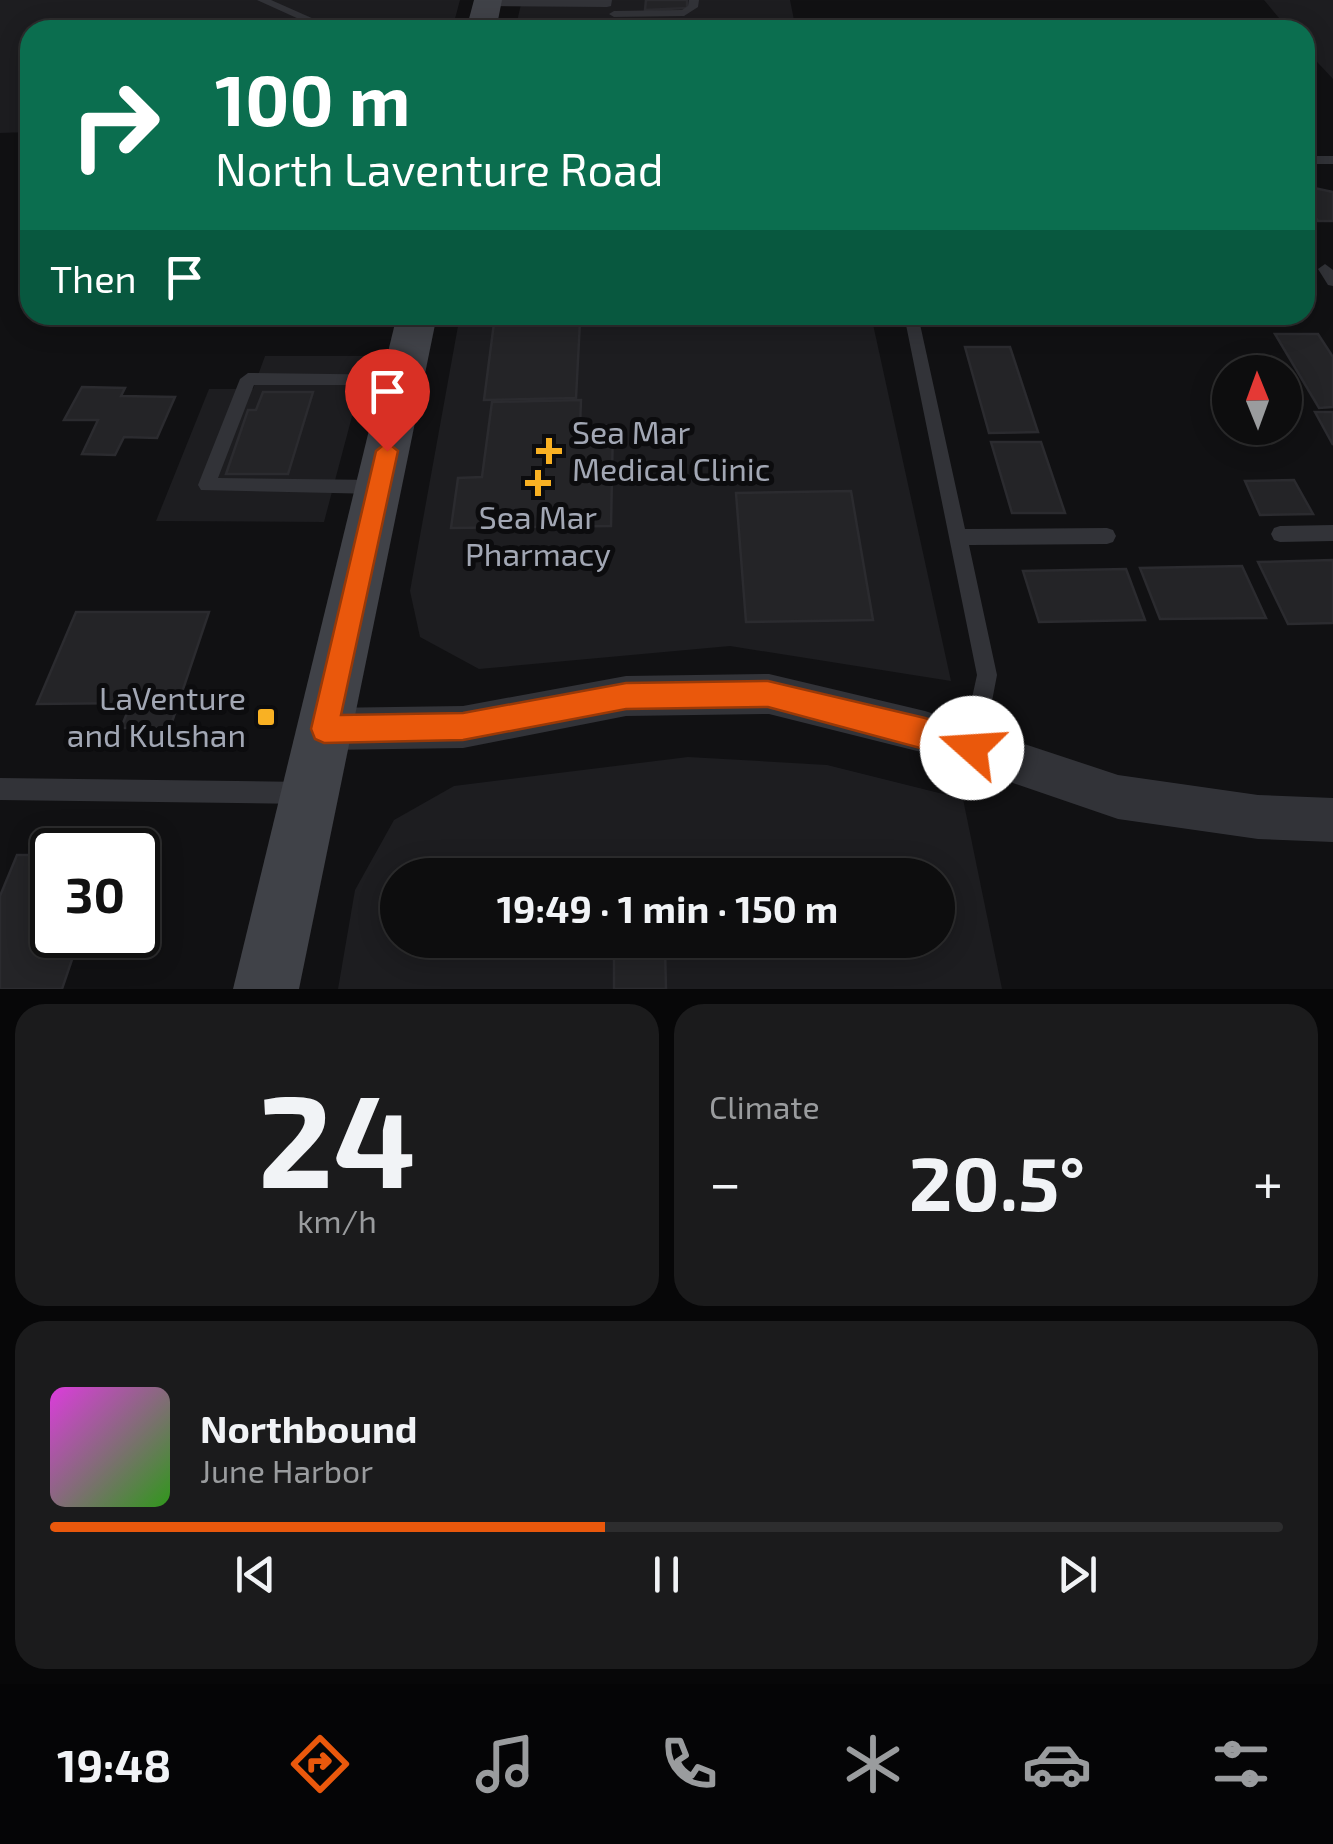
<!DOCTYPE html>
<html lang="en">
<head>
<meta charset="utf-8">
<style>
	body { margin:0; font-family:"Exo 2",sans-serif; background:#1b1b1c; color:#f1f3f6; height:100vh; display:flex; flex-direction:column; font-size:38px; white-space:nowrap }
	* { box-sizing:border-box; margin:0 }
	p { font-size:32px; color:#9a9c9e }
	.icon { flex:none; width:55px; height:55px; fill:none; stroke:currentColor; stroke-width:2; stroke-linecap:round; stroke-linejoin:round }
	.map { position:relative; height:989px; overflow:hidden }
	.drawer { display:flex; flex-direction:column; gap:15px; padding:15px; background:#070708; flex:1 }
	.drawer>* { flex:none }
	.guide { position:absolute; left:20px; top:20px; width:1295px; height:305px; border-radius:30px; box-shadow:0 5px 25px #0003,0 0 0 2px #2d2d2e; background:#0b6e4f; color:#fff; overflow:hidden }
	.needle { width:65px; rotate:359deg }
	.controls { position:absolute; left:1212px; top:355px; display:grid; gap:20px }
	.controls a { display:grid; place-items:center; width:90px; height:90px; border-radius:50%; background:#0d0d0e; box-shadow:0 5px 25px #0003,0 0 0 2px #2d2d2e; font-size:50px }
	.speed { position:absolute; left:30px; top:828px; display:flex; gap:20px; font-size:50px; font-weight:700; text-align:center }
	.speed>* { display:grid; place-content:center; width:130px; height:130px; border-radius:50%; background:#0d0d0e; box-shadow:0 5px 25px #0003,0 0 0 2px #2d2d2e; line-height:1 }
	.speed .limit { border:5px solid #111; border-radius:15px; background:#fff; color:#111 }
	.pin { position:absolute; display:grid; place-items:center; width:85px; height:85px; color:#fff; margin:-102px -42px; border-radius:50% 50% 50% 0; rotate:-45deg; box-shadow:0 0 10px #0007 }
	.pin .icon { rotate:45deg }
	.me { position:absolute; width:110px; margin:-55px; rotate:289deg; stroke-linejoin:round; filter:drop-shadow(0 0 8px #0008) }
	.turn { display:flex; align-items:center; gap:35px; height:210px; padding:0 30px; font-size:45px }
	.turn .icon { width:130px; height:130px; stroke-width:2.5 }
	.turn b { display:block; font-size:70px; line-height:85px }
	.then { display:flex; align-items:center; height:95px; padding:0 30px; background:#0003; gap:20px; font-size:38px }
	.big { font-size:75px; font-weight:700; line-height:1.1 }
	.drawer .card { flex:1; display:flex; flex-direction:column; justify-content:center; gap:15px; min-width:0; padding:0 35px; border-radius:30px; background:#1b1b1c }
	.drawer .dial { align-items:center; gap:0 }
	.dial b { font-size:130px; line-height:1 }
	.song { display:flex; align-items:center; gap:30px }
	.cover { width:120px; height:120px; border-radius:15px; background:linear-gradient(135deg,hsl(300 70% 55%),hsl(110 70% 35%)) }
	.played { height:10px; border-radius:5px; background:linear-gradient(90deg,#ea580c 45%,#2d2d2e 45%) }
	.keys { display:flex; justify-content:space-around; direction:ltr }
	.heat { display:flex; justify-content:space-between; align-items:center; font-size:55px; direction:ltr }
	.drawer .tiles { flex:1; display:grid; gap:15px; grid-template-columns:1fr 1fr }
	.card:last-child { grid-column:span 2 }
	.trip { position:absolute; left:380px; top:858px; width:575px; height:100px; border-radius:50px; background:#0d0d0e; box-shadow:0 5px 25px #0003,0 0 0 2px #2d2d2e; font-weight:700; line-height:100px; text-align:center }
	.tabs { display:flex; height:160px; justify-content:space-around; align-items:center; background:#050506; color:#9a9c9e }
	.tabs .icon { width:70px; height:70px }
	.tabs .active { color:#ea580c }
	.tabs b { font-size:45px; color:#f1f3f6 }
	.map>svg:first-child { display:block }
	.built { fill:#1d1d20; fill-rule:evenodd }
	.building { fill:#242427; stroke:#2b2b2f; stroke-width:2.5 }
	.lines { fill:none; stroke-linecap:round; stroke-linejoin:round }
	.lane { fill:#323338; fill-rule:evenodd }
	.street { fill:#323338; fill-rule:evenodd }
	.secondary { fill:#404248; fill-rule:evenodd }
	.route { fill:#ea580c; stroke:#983908; stroke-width:2.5 }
	.poi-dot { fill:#f9b123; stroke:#0c0c0e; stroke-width:4 }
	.labels { text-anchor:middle; stroke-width:10; stroke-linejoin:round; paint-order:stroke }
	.poi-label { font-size:32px; fill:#a2a7b4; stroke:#0c0c0e; text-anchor:start }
</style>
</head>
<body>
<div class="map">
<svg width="1333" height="989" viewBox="0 0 1333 989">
	<rect width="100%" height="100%" fill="#111113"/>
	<g class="built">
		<path d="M0,0H460L452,30H30V132L0,133Z"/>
		<path d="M522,0H790L796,30H515Z"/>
		<path d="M1264,0H1333V79L1305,49V30H1289Z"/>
		<path d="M460,315H871L951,681L730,646L479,669L420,637L410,591Z"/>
		<path d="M265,356H368L324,522L156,521L209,389H253Z"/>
		<path d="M688,757L827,765L963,799L1002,989H338L355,890L394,820L454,786ZM398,875H938V940H398Z"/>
	</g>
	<g class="building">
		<path d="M646,0H687V8L645,10Z"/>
		<path d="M1305,186L1333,192V221H1318L1305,202Z"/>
		<path d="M144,315H186L181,325H139Z"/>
		<path d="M580,321L576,398L484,400L494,323Z"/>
		<path d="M1275,334H1318L1333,357V407L1319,408Z"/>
		<path d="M965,347H1010L1038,432L989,433Z"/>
		<path d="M82,387L125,388L121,396L175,397L157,438L124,437L115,455L82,454L98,420H64Z"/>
		<path d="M263,392H313L288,474H226L248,410H256Z"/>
		<path d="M581,400L580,426L613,425L611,526L451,528L458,478L482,477L492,402Z"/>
		<path d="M1315,412H1333V445Z"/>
		<path d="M991,442H1041L1065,513H1012Z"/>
		<path d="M1294,480L1313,514L1260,515L1245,481Z"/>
		<path d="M851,491L873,620L746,622L736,493Z"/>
		<path d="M1333,560V623L1288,624L1258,562Z"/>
		<path d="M1242,566L1266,618L1160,619L1140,568Z"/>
		<path d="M1126,569L1145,620L1039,622L1023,571Z"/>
		<path d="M76,612H209L170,728H121L131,703L37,704Z"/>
		<path d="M17,855H52V935L80,936L62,989H0V896Z"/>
		<path d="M665,949L666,989H614V951Z"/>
	</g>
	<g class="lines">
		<g class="lane">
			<path d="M257,0H271L323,23L482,22L487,25L482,28L321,29Z"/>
			<path d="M612,0L611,6L607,7L487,6L482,3L486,0Z"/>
			<path d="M689,0H699L698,7L684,16L614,17L609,14L614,11L682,10L688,6Z"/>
			<rect x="1305" y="156" width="28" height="8"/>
			<path d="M1325,264L1333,270V286L1328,285L1318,269Z"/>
			<path d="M904,315H918L965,529L1107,528L1113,530L1116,536L1113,542L1107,544L969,545L997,675L983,748L979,755L972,759L965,755L961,748L977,675Z"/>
			<path d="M248,373L407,375L409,379L401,385H254L218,478L378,480L384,482L387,487L384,492L378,494L201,490L198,485L240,379Z"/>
			<path d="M1333,525V541L1280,542L1274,540L1271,534L1274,528L1280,526Z"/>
			<path d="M0,778L305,782L313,785L316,793L313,801L305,804L0,800Z"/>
		</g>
		<path class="street" d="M769,674L925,711L1118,775L1258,795L1333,798V842L1258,839L1118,819L925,753L769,714L626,716L463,748L325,750L310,744L304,729L310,714L325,708L463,706L626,676Z"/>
		<g class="secondary">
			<path d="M474,0H502L496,30H466Z"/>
			<path d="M397,315H437L299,989H233Z"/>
		</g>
	</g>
	<path class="route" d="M387,442L398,451L341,715L463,713L626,683L768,681L925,718L982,738L986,748L982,758L972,762L768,707L626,709L463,740L324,743L315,739L311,729L376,451Z"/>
	<g class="poi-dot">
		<path d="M544 436h10v10h10v10h-10v10h-10v-10h-10v-10h10z"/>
		<path d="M533 468h10v10h10v10h-10v10h-10v-10h-10v-10h10z"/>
		<rect x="256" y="707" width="20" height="20" rx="5"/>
	</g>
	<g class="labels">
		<g class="poi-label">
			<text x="572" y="444">Sea Mar<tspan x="572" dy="37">Medical Clinic</tspan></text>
			<text x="538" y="529" text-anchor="middle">Sea Mar<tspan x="538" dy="37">Pharmacy</tspan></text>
			<text x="246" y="710" text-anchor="end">LaVenture<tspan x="246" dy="37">and Kulshan</tspan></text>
		</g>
	</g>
</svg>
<div class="controls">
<a><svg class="needle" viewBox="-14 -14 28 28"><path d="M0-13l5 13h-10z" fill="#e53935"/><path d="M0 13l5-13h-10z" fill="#9a9c9e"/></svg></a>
</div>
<div class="speed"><div class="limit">30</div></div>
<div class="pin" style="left:387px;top:451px;background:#d93025"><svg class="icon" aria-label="arrive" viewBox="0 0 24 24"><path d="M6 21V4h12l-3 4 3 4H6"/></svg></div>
<svg class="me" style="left:972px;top:748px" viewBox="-20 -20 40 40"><circle r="19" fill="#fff"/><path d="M0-13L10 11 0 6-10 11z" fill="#ea580c"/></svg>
<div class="trip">19:49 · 1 min · 150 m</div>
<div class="guide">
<div class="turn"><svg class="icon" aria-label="right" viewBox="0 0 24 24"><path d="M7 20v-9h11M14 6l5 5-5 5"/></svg><div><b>100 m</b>North Laventure Road</div></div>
<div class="then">Then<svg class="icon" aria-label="arrive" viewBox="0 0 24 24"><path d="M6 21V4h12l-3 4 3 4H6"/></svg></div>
</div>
</div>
<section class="drawer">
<div class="tiles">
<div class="card dial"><b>24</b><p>km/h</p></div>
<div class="card"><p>Climate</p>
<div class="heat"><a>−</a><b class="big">20.5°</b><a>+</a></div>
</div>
<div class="card">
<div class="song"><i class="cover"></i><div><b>Northbound</b><p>June Harbor</p></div></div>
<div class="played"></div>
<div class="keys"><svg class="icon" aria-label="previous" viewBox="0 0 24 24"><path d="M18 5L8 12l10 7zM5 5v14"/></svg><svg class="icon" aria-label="pause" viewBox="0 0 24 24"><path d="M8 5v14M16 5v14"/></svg><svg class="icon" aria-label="next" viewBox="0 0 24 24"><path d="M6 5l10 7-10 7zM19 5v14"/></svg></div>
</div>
</div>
</section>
<nav class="tabs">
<b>19:48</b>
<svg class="icon active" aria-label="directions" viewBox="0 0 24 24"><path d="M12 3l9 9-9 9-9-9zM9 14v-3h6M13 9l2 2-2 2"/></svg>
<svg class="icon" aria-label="music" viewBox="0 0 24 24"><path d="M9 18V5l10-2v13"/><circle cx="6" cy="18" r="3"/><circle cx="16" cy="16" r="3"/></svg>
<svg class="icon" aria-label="phone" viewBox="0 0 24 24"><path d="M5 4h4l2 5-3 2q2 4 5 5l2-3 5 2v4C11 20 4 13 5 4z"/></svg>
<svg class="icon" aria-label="climate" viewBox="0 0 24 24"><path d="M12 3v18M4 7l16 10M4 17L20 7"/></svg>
<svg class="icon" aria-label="car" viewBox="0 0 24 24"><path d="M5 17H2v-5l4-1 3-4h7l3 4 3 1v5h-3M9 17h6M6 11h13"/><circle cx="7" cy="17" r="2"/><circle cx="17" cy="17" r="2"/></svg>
<svg class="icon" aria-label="filters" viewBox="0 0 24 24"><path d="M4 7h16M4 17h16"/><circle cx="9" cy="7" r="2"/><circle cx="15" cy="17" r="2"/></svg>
</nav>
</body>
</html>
